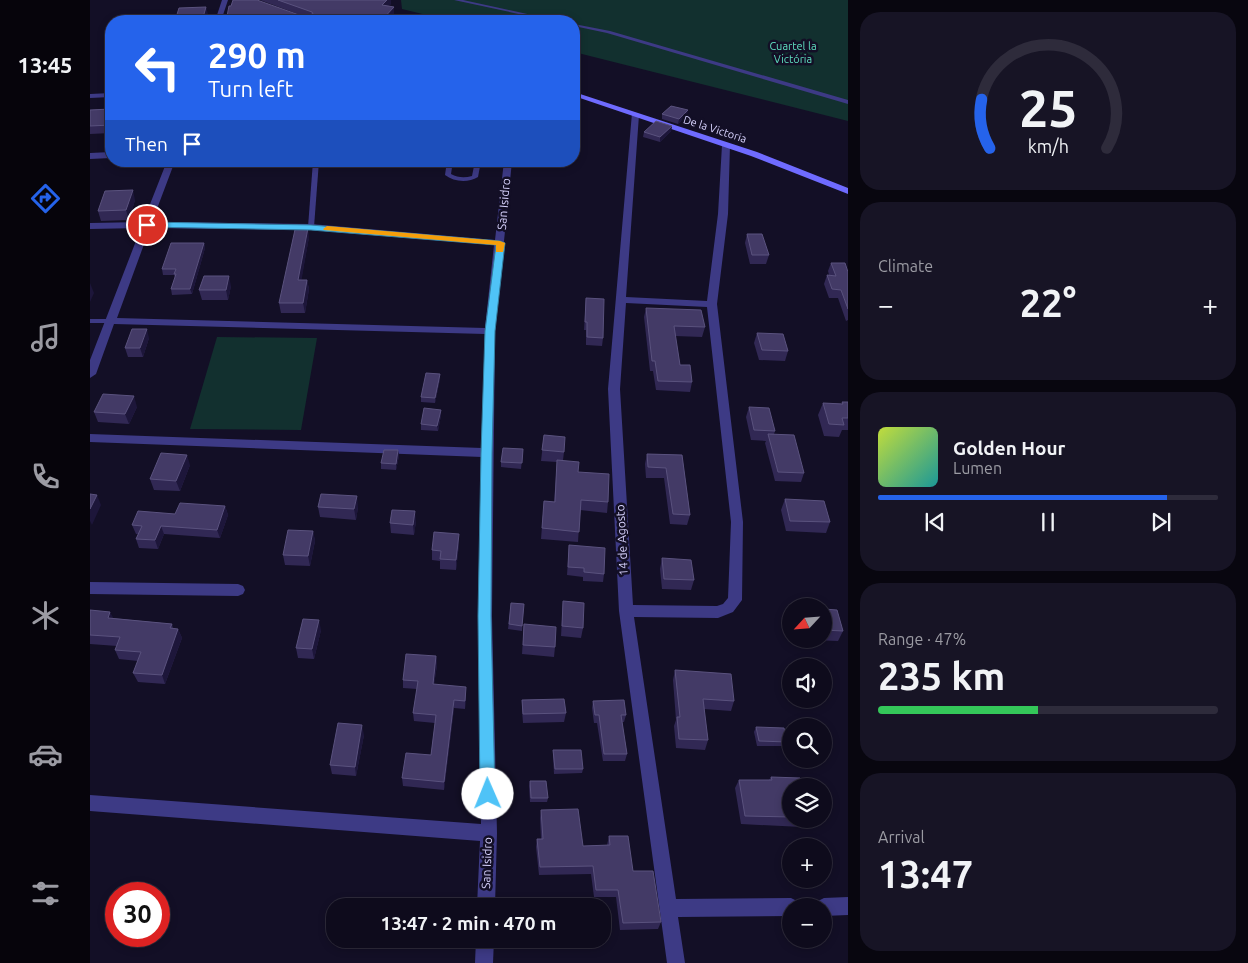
<!DOCTYPE html>
<html lang="en">
<head>
<meta charset="utf-8">
<style>
	body { margin:0; font-family:Ubuntu,sans-serif; background:#171425; color:#f1f3f6; height:100vh; display:flex; flex-direction:column; font-size:19px; white-space:nowrap }
	* { box-sizing:border-box; margin:0 }
	p { font-size:16px; color:#9b9ba3 }
	.icon { flex:none; width:28px; height:28px; fill:none; stroke:currentColor; stroke-width:2; stroke-linecap:round; stroke-linejoin:round }
	.map { position:relative; flex:1; overflow:hidden }
	.side { display:flex; flex-direction:column; gap:12px; padding:12px; background:#08060f; width:400px }
	.side>* { flex:none }
	.guide { position:absolute; left:15px; top:15px; width:475px; height:152px; border-radius:20px; box-shadow:0 2px 8px #0003,0 0 0 1px #2e2b3b; background:#2563eb; color:#fff; overflow:hidden }
	.needle { width:32px; rotate:244deg }
	.buttons { position:absolute; left:692px; top:598px; display:grid; gap:10px }
	.buttons a { display:grid; place-items:center; width:50px; height:50px; border-radius:50%; background:#0e0b1c; box-shadow:0 2px 8px #0003,0 0 0 1px #2e2b3b; font-size:25px }
	.speed { position:absolute; left:15px; top:882px; display:flex; gap:10px; font-size:25px; font-weight:700; text-align:center }
	.speed>* { display:grid; place-content:center; width:65px; height:65px; border-radius:50%; background:#0e0b1c; box-shadow:0 2px 8px #0003,0 0 0 1px #2e2b3b; line-height:1 }
	.speed .limit { border:8px solid #d22; background:#fff; color:#111 }
	.pin { position:absolute; display:grid; place-items:center; width:42px; height:42px; color:#fff; margin:-21px; border:2px solid #fff; border-radius:50%; box-shadow:0 1px 5px #0007 }
	.me { position:absolute; width:55px; margin:-28px; rotate:359deg; stroke-linejoin:round; filter:drop-shadow(0 0 4px #0008) }
	.turn { display:flex; align-items:center; gap:18px; height:105px; padding:0 20px; font-size:22px }
	.turn .icon { width:65px; height:65px; stroke-width:2.5 }
	.turn b { display:block; font-size:35px; line-height:42px }
	.then { display:flex; align-items:center; height:48px; padding:0 20px; background:#0003; gap:10px; font-size:19px }
	.big { font-size:38px; font-weight:600; line-height:1.1 }
	.side .card { flex:1; display:flex; flex-direction:column; justify-content:center; gap:8px; min-width:0; padding:0 18px; border-radius:20px; background:#171425 }
	.side .dial { align-items:center; gap:0 }
	.dial svg { height:130px; overflow:visible; fill:none; stroke:#2e2b3b; stroke-width:7; stroke-linecap:round; text-anchor:middle }
	.dial text { fill:#f1f3f6; stroke:none }
	.song { display:flex; align-items:center; gap:15px }
	.cover { width:60px; height:60px; border-radius:8px; background:linear-gradient(135deg,hsl(70 70% 55%),hsl(180 70% 35%)) }
	.played { height:5px; border-radius:2px; background:linear-gradient(90deg,#2563eb 85%,#2e2b3b 85%) }
	.keys { display:flex; justify-content:space-around; direction:ltr }
	.heat { display:flex; justify-content:space-between; align-items:center; font-size:28px; direction:ltr }
	.charge { height:8px; border-radius:4px; background:linear-gradient(90deg,#34c759 47%,#2e2b3b 0) }
	.trip { position:absolute; left:236px; top:898px; width:285px; height:50px; border-radius:20px; background:#0e0b1c; box-shadow:0 2px 8px #0003,0 0 0 1px #2e2b3b; font-weight:600; line-height:50px; text-align:center }
	main { display:flex; flex:1; min-height:0 }
	.tabs { display:flex; flex-direction:column; width:90px; justify-content:space-around; align-items:center; background:#06040b; color:#9b9ba3 }
	.tabs .icon { width:35px; height:35px }
	.tabs .selected { color:#2563eb }
	.tabs b { font-size:22px; color:#f1f3f6 }
	.map>svg:first-child { display:block }
	.green { fill:#12302f }
	.lines { fill:none; stroke-linecap:round; stroke-linejoin:round }
	.lane { fill:#3d3a85; fill-rule:evenodd }
	.street { fill:#3d3a85; fill-rule:evenodd }
	.secondary { fill:#6f6bff; fill-rule:evenodd }
	.wall { fill:#312854 }
	.shaded-wall { fill:#1d163a }
	.building { fill:#433a66; stroke:#5a527e }
	.route { fill:#4fc3f7; stroke:#337fa1 }
	.slow { fill:#f59e0b }
	.labels { text-anchor:middle; stroke-width:5; stroke-linejoin:round; paint-order:stroke }
	.far-park-label { font-size:11px; fill:#5fe0c0; stroke:#130f26 }
	.far-street-label { font-size:11px; fill:#d9d4ff; stroke:#130f26 }
	.street-label { font-size:12px; fill:#d9d4ff; stroke:#130f26 }
</style>
</head>
<body>
<main>
<nav class="tabs">
<b>13:45</b>
<svg class="icon selected" aria-label="directions" viewBox="0 0 24 24"><path d="M12 3l9 9-9 9-9-9zM9 14v-3h6M13 9l2 2-2 2"/></svg>
<svg class="icon" aria-label="music" viewBox="0 0 24 24"><path d="M9 18V5l10-2v13"/><circle cx="6" cy="18" r="3"/><circle cx="16" cy="16" r="3"/></svg>
<svg class="icon" aria-label="phone" viewBox="0 0 24 24"><path d="M5 4h4l2 5-3 2q2 4 5 5l2-3 5 2v4C11 20 4 13 5 4z"/></svg>
<svg class="icon" aria-label="climate" viewBox="0 0 24 24"><path d="M12 3v18M4 7l16 10M4 17L20 7"/></svg>
<svg class="icon" aria-label="car" viewBox="0 0 24 24"><path d="M5 17H2v-5l4-1 3-4h7l3 4 3 1v5h-3M9 17h6M6 11h13"/><circle cx="7" cy="17" r="2"/><circle cx="17" cy="17" r="2"/></svg>
<svg class="icon" aria-label="filters" viewBox="0 0 24 24"><path d="M4 7h16M4 17h16"/><circle cx="9" cy="7" r="2"/><circle cx="15" cy="17" r="2"/></svg>
</nav>
<div class="map">
<svg width="758" height="963" viewBox="0 0 758 963">
	<rect width="100%" height="100%" fill="#130f26"/>
	<g class="green">
		<path d="M311,0H758V121L484,52V21H361L312,9Z"/>
		<path d="M127,337L227,338L211,430L100,429Z"/>
	</g>
	<g class="lines">
		<g class="lane">
			<path d="M364,0H373L469,21H461Z"/>
			<path d="M484,24L520,31L758,100V104L517,33L484,26Z"/>
			<path d="M223,161H229L224,227L221,229L218,227Z"/>
			<path d="M357,161H363L361,174C368,178 375,178 382,176L385,161H391L388,177C378,183 364,182 355,175Z"/>
			<path d="M0,319H19L23,321L19,323H0Z"/>
		</g>
		<g class="street">
			<path d="M132,0H138L131,21H125Z"/>
			<path d="M21,93V97L0,98V94Z"/>
			<path d="M542,113L549,115L536,297L617,301L628,214L632,145L636,142L640,145L638,214L627,304L653,522L652,600L643,612L628,618L544,617L586,899L701,898L707,901L710,906H701V916L588,917L595,963H577L529,611L518,389ZM536,303L617,307L641,522L638,598L633,604L627,606L543,605L530,389Z"/>
			<path d="M21,152V158L0,159V153Z"/>
			<path d="M77,161H85L62,222L221,224L405,240L414,161H422L405,331L402,616L407,833L405,906H387L390,841L0,811V795L391,824L388,616L392,457L0,442V434L392,448L395,334L24,324L6,374L0,378V360L51,228L0,229V223L53,222ZM60,228L221,230L404,245L395,328L27,318Z"/>
			<path d="M0,582L148,584L153,586L155,590L153,594L148,596L0,594Z"/>
			<path d="M758,897V915L734,916V906H725L728,901L734,898Z"/>
			<path d="M386,939H404L403,963H385Z"/>
		</g>
		<path class="secondary" d="M484,92L667,152L758,188V194L661,156L484,96Z"/>
	</g>
	<g class="wall">
		<path d="M170,0H301V4L298,6L304,14L297,21H136L213,16Z"/>
		<path d="M21,109V133L0,134V110Z"/>
		<path d="M572,114L597,115L588,124L572,119Z"/>
		<path d="M582,126L581,131L570,142L553,137L554,132Z"/>
		<path d="M45,200L39,220L11,221L8,211Z"/>
		<path d="M657,234L679,255L676,264H660L655,243Z"/>
		<path d="M219,237L211,280H217L219,289L215,313H191L189,303Z"/>
		<path d="M114,243L115,248L102,294L82,295L81,289L85,277L84,275H73L72,269Z"/>
		<path d="M741,263L758,272V320L756,321L748,298H739L734,284L737,275H739L738,271Z"/>
		<path d="M141,286L138,300H112L109,290Z"/>
		<path d="M496,298L513,338L512,346L496,345V330H494Z"/>
		<path d="M556,308L615,327L612,337L585,336L590,365L602,382L600,392L566,390L563,371H560L554,317Z"/>
		<path d="M667,333L698,351L695,361L669,360L664,343Z"/>
		<path d="M59,338L53,357H38L35,348Z"/>
		<path d="M350,379L345,403L331,402V397Z"/>
		<path d="M752,402H758V430H752L749,437L734,436L728,415L733,403L752,404Z"/>
		<path d="M47,407L39,424L8,422L4,412Z"/>
		<path d="M659,407L685,431L684,434L714,473L711,482L685,481L675,443L676,441L661,440L656,417Z"/>
		<path d="M351,410V415L348,431L331,430V424Z"/>
		<path d="M454,435L474,452L473,460L488,472L518,502L517,513L490,510L488,542L451,539L454,501L464,502L467,462L451,461Z"/>
		<path d="M433,449L431,469L411,467V462Z"/>
		<path d="M308,450L309,456L306,470L291,469V463Z"/>
		<path d="M557,454L592,455L600,515L597,525L580,524L574,478H556L555,464Z"/>
		<path d="M100,465L90,491L64,490L60,479Z"/>
		<path d="M695,499L740,522L736,533L696,531L691,510Z"/>
		<path d="M135,506L138,515L130,538L74,534L68,549L49,548L46,539L48,534H46L42,525L85,514Z"/>
		<path d="M228,507H268L266,520L230,517Z"/>
		<path d="M326,521L324,535L301,533L300,523Z"/>
		<path d="M223,531L225,541L220,566L195,565L193,555Z"/>
		<path d="M369,544L366,570L350,569V561L342,560V550Z"/>
		<path d="M479,545L514,574L513,582L493,581V577L477,575Z"/>
		<path d="M572,558L604,580L601,590L572,589L570,569Z"/>
		<path d="M473,601L493,628L491,638L471,636Z"/>
		<path d="M421,603L434,604L432,631L418,629Z"/>
		<path d="M734,609L753,631L748,641L722,640V639H734Z"/>
		<path d="M0,610L23,618L82,624L83,629H88L92,638L75,684L48,682L43,673L48,661L29,659L25,650L27,646L0,644Z"/>
		<path d="M434,624L465,647L464,657L432,654Z"/>
		<path d="M231,630L224,659L208,658L206,648Z"/>
		<path d="M346,656L347,665L344,684L376,695L375,709L364,708L354,790L313,786L312,778L341,755L345,723L324,721L323,713L327,689L313,688V680Z"/>
		<path d="M585,670L644,701L641,711L614,709L618,740L615,750L586,748L584,726L586,720L583,680Z"/>
		<path d="M432,700L476,713L474,722L433,723L432,710Z"/>
		<path d="M503,701L536,715L534,722H532L537,754L535,761H513L507,723H504L502,708Z"/>
		<path d="M666,727L697,742L695,746H667L664,732Z"/>
		<path d="M274,735L266,776L242,774L240,765Z"/>
		<path d="M463,750L493,769L492,773L464,774L463,755Z"/>
		<path d="M681,777L701,786V819H716L712,827L651,824L645,788L649,780H679Z"/>
		<path d="M440,781L458,798L457,802H440L439,786Z"/>
		<path d="M451,810L493,846L517,845L519,836L543,871L571,922L568,929L530,930L526,897H504L501,874L449,875L446,847L447,839H451L450,818Z"/>
	</g>
	<g class="shaded-wall">
		<path d="M297,0H301V4L292,12V5Z"/>
		<path d="M116,7L118,14L116,21H112Z"/>
		<path d="M304,7V14L297,21H291Z"/>
		<path d="M598,110L597,115L588,124L589,119Z"/>
		<path d="M582,126L581,131L570,142V137Z"/>
		<path d="M43,190L45,200L39,220L36,210Z"/>
		<path d="M218,228L219,237L210,289L208,280Z"/>
		<path d="M114,243L115,248L102,294L100,289Z"/>
		<path d="M139,276L141,286L138,300L136,290Z"/>
		<path d="M217,280L219,289L215,313L213,303Z"/>
		<path d="M0,283L4,293L0,302Z"/>
		<path d="M57,329L59,338L53,357L50,348Z"/>
		<path d="M350,374V379L345,403V398Z"/>
		<path d="M44,396L47,407L39,424L35,414Z"/>
		<path d="M351,410V415L348,431L347,426Z"/>
		<path d="M308,450L309,456L306,470V464Z"/>
		<path d="M97,455L100,465L90,491L86,481Z"/>
		<path d="M7,495L11,505L2,525L0,521V509Z"/>
		<path d="M267,496L268,507L266,520L264,509Z"/>
		<path d="M135,506L138,515L130,538L127,530Z"/>
		<path d="M325,511L326,521L324,535L323,525Z"/>
		<path d="M71,526L74,534L68,549L65,540Z"/>
		<path d="M223,531L225,541L220,566L218,556Z"/>
		<path d="M369,534V544L366,570V560Z"/>
		<path d="M20,612L25,621L18,618Z"/>
		<path d="M229,620L231,630L224,659L222,649Z"/>
		<path d="M88,629L92,638L75,684L72,675Z"/>
		<path d="M346,656L347,665L343,692V684Z"/>
		<path d="M376,687V695L375,709V701Z"/>
		<path d="M364,700V708L354,790V782Z"/>
		<path d="M272,725L274,735L266,776L265,767Z"/>
	</g>
	<g class="building">
		<path d="M143,0H167L212,16L223,14L222,12L188,0H297L292,5L304,7L291,21H294H136L139,6H141Z"/>
		<path d="M116,7L112,21H85L89,8Z"/>
		<path d="M581,106L598,110L589,119L572,114Z"/>
		<path d="M21,109V125L0,126V110Z"/>
		<path d="M566,121L582,126L570,137L554,132Z"/>
		<path d="M43,190L36,210L8,211L15,191Z"/>
		<path d="M206,225L218,228L208,280H217L213,303H189Z"/>
		<path d="M657,234H672L679,255H662Z"/>
		<path d="M81,243H114L100,289H81L86,274H84L86,269H72Z"/>
		<path d="M741,263H755L758,272V309L751,290L742,289L737,275L746,276Z"/>
		<path d="M114,276H139L136,290H109Z"/>
		<path d="M496,298L514,299L513,338L497,337V322H495Z"/>
		<path d="M556,308L611,310L615,327L584,326L590,365H600L602,382L568,381L565,361H562Z"/>
		<path d="M42,329H57L50,348H35Z"/>
		<path d="M667,333L693,334L698,351L672,350Z"/>
		<path d="M336,373L350,374L345,398L331,397Z"/>
		<path d="M13,394L44,396L35,414L4,412Z"/>
		<path d="M752,402H758V418H752L754,425L739,424L733,403L753,404Z"/>
		<path d="M659,407L679,408L685,431L664,430Z"/>
		<path d="M334,408L351,410L347,426L331,424Z"/>
		<path d="M678,434L704,435L714,473L688,472Z"/>
		<path d="M454,435L475,437L474,452L452,450Z"/>
		<path d="M413,448L433,449L432,463L411,462Z"/>
		<path d="M294,450H308L306,464L291,463Z"/>
		<path d="M71,453L97,455L86,481L60,479Z"/>
		<path d="M557,454L592,455L600,515L583,514L576,468L558,467Z"/>
		<path d="M467,460L489,462L488,472L519,474L518,502L491,500L489,532L452,528L454,501L465,502Z"/>
		<path d="M0,494L7,495L0,509Z"/>
		<path d="M231,494L267,496L264,509L228,507Z"/>
		<path d="M695,499L734,501L740,522L700,521Z"/>
		<path d="M90,503L135,506L127,530L71,526L65,540L46,539L52,526L42,525L48,511L85,514Z"/>
		<path d="M302,510L325,511L323,525L300,523Z"/>
		<path d="M198,530L223,531L218,556L193,555Z"/>
		<path d="M344,532L369,534L366,560L350,559L351,551L342,550Z"/>
		<path d="M479,545L515,548L514,574L494,572V568L478,567Z"/>
		<path d="M572,558L601,560L604,580L574,579Z"/>
		<path d="M473,601L494,603L493,628L472,626Z"/>
		<path d="M421,603L434,604L432,626L419,624Z"/>
		<path d="M734,609L747,610L753,631L734,630Z"/>
		<path d="M0,610L20,612L18,618L82,624L80,628L88,629L72,675L43,673L51,652L25,650L30,637L0,635Z"/>
		<path d="M213,619L229,620L222,649L206,648Z"/>
		<path d="M434,624L466,627L465,647L433,645Z"/>
		<path d="M316,654L346,656L343,684L376,687L375,701L364,700L354,782L312,778L316,753L341,755L346,715L323,713L328,681L313,680Z"/>
		<path d="M585,670L641,674L644,701L613,699L618,740L589,739L587,717H590Z"/>
		<path d="M474,699L476,713L433,714L432,700Z"/>
		<path d="M534,700L536,715H531L537,754H514L509,715H505L503,701Z"/>
		<path d="M248,723L272,725L265,767L240,765Z"/>
		<path d="M666,727L694,728L697,742L669,741Z"/>
		<path d="M463,750H491L493,769H465Z"/>
		<path d="M681,777L710,778L711,786H701V817L655,816L649,780H682Z"/>
		<path d="M440,781H456L458,798H441Z"/>
		<path d="M488,809L493,846L520,845L519,836H538L543,871H563L571,922L533,923L528,890H506L503,866L450,867L447,839H453L451,810Z"/>
	</g>
	<path class="route" d="M57,222L221,225L410,241L415,243L405,331L402,453L401,616L405,794L403,799L398,801L393,799L390,794L388,616L391,453L395,331L406,245L221,230L54,227L53,225Z"/>
	<path class="slow" d="M237,226L410,241L415,243L413,252H406V245L234,230L233,229Z"/>
	<g class="labels">
		<g class="far-park-label">
			<text x="703" y="50">Cuartel la<tspan x="703" dy="13">Victória</tspan></text>
		</g>
		<g class="far-street-label">
			<text transform="translate(625 129) rotate(18)" y="4">De la Victoria</text>
		</g>
		<g class="street-label">
			<text transform="translate(414 204) rotate(-85)" y="4">San Isidro</text>
			<text transform="translate(532 540) rotate(-93)" y="4">14 de Agosto</text>
			<text transform="translate(397 863) rotate(-88)" y="4">San Isidro</text>
		</g>
	</g>
</svg>
<div class="buttons">
<a><svg class="needle" viewBox="-14 -14 28 28"><path d="M0-13l5 13h-10z" fill="#e53935"/><path d="M0 13l5-13h-10z" fill="#9b9ba3"/></svg></a>
<a><svg class="icon" aria-label="sound" viewBox="0 0 24 24"><path d="M4 9h4l5-4v14l-5-4H4zM17 9q2 3 0 6"/></svg></a>
<a><svg class="icon" aria-label="search" viewBox="0 0 24 24"><circle cx="10" cy="10" r="6"/><path d="M15 15l6 6"/></svg></a>
<a><svg class="icon" aria-label="layers" viewBox="0 0 24 24"><path d="M12 4l9 5-9 5-9-5zM3 14l9 5 9-5"/></svg></a>
<a>+</a>
<a>−</a>
</div>
<div class="speed"><div class="limit">30</div></div>
<div class="pin" style="left:57px;top:225px;background:#d93025"><svg class="icon" aria-label="arrive" viewBox="0 0 24 24"><path d="M6 21V4h12l-3 4 3 4H6"/></svg></div>
<svg class="me" style="left:398px;top:794px" viewBox="-20 -20 40 40"><circle r="19" fill="#fff"/><path d="M0-13L10 11 0 6-10 11z" fill="#4fc3f7"/></svg>
<div class="trip">13:47 · 2 min · 470 m</div>
<div class="guide">
<div class="turn"><svg class="icon" aria-label="left" viewBox="0 0 24 24"><path d="M17 20v-9H6M10 6l-5 5 5 5"/></svg><div><b>290 m</b>Turn left</div></div>
<div class="then">Then<svg class="icon" aria-label="arrive" viewBox="0 0 24 24"><path d="M6 21V4h12l-3 4 3 4H6"/></svg></div>
</div>
</div>
<section class="side">
<div class="card dial"><svg viewBox="0 0 100 80">
<path d="M14 69A42 42 0 1 1 86 69"/>
<path d="M14 69A42 42 0 0 1 9 39" stroke="#2563eb"/>
<text x="50" y="56" font-size="32" font-weight="700">25</text>
<text x="50" y="72" font-size="11">km/h</text>
</svg></div>
<div class="card"><p>Climate</p>
<div class="heat"><a>−</a><b class="big">22°</b><a>+</a></div>
</div>
<div class="card">
<div class="song"><i class="cover"></i><div><b>Golden Hour</b><p>Lumen</p></div></div>
<div class="played"></div>
<div class="keys"><svg class="icon" aria-label="previous" viewBox="0 0 24 24"><path d="M18 5L8 12l10 7zM5 5v14"/></svg><svg class="icon" aria-label="pause" viewBox="0 0 24 24"><path d="M8 5v14M16 5v14"/></svg><svg class="icon" aria-label="next" viewBox="0 0 24 24"><path d="M6 5l10 7-10 7zM19 5v14"/></svg></div>
</div>
<div class="card"><p>Range · 47%</p><b class="big">235 km</b><div class="charge"></div></div>
<div class="card"><p>Arrival</p><b class="big">13:47</b></div>
</section>
</main>
</body>
</html>
